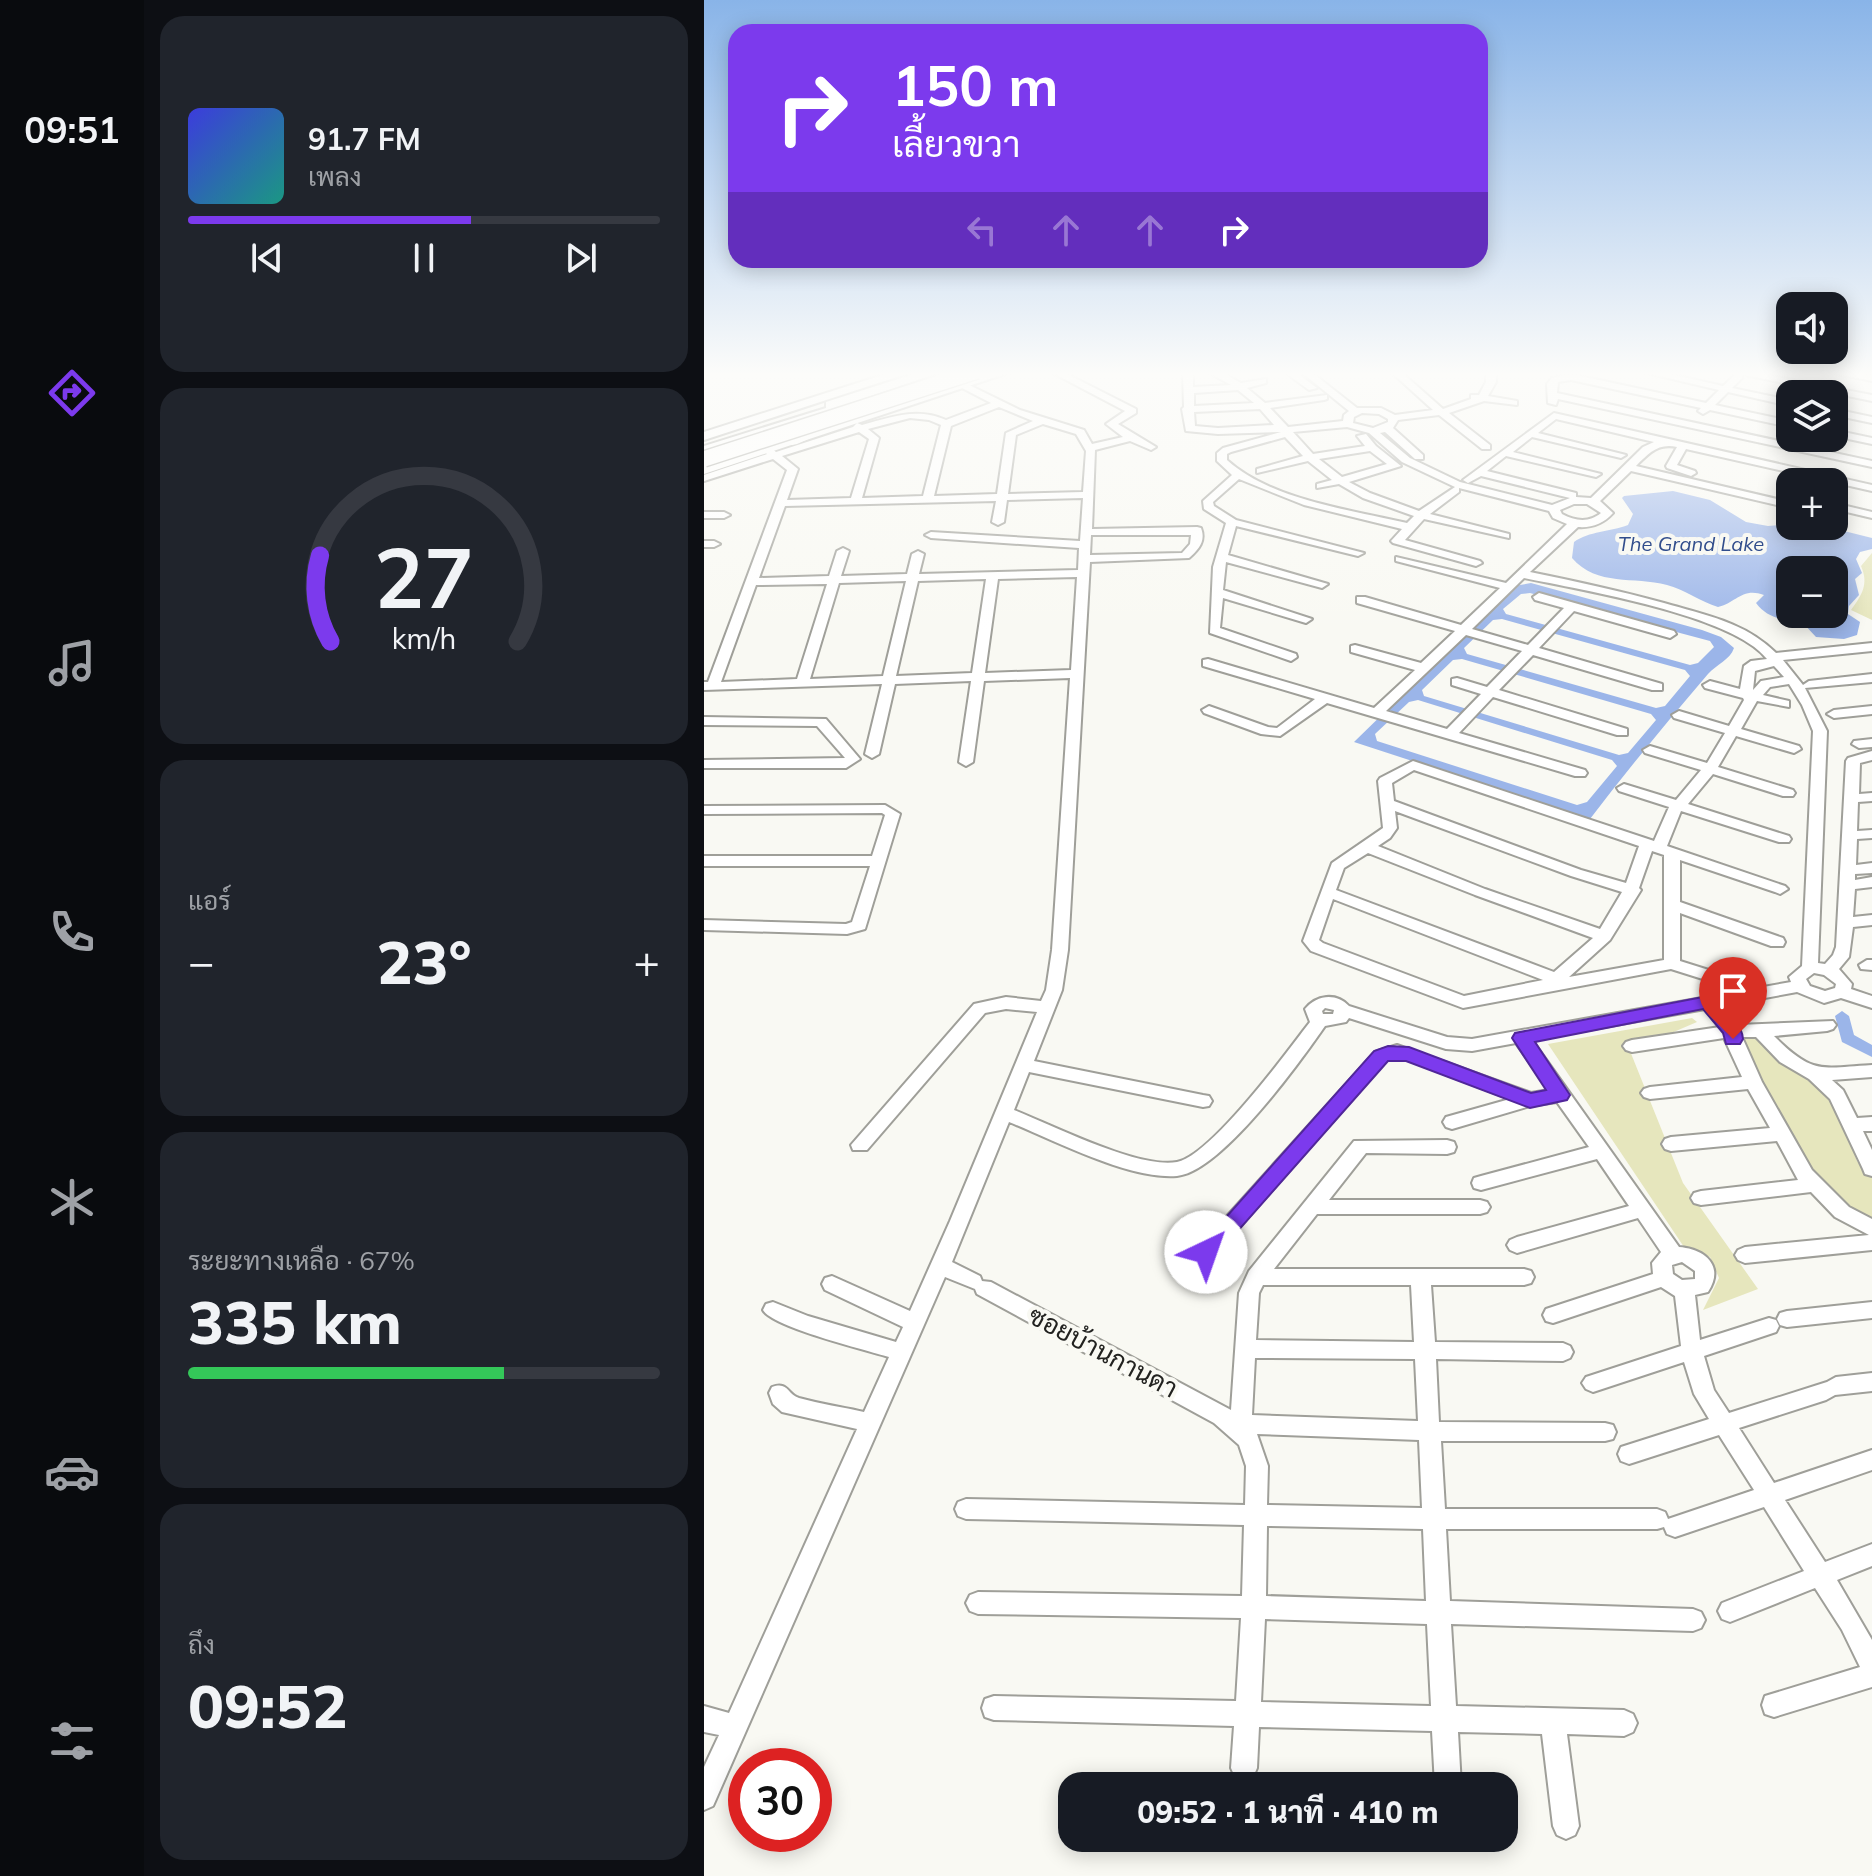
<!DOCTYPE html>
<html lang="th">
<head>
<meta charset="utf-8">
<style>
	body { margin:0; font-family:Mulish,Sarabun,sans-serif; background:#20242c; color:#f1f3f6; height:100vh; display:flex; flex-direction:column; font-size:30px; white-space:nowrap }
	* { box-sizing:border-box; margin:0 }
	p { font-size:26px; color:#9ea1a6 }
	.icon { flex:none; width:44px; height:44px; fill:none; stroke:currentColor; stroke-width:2; stroke-linecap:round; stroke-linejoin:round }
	.map { position:relative; flex:1; overflow:hidden }
	.side { display:flex; flex-direction:column; gap:16px; padding:16px; background:#0d0f14; width:560px }
	.side>* { flex:none }
	.guide { position:absolute; left:24px; top:24px; width:760px; height:244px; border-radius:24px; box-shadow:0 4px 20px #0003; background:#7c3aed; color:#fff; overflow:hidden }
	.controls { position:absolute; left:1072px; top:292px; display:grid; gap:16px }
	.controls a { display:grid; place-items:center; width:72px; height:72px; border-radius:16px; background:#171b24; box-shadow:0 4px 20px #0003; font-size:40px }
	.speed { position:absolute; left:24px; top:1748px; display:flex; gap:16px; font-size:40px; font-weight:700; text-align:center }
	.speed>* { display:grid; place-content:center; width:104px; height:104px; border-radius:50%; background:#171b24; box-shadow:0 4px 20px #0003; line-height:1 }
	.speed .limit { border:12px solid #d22; background:#fff; color:#111 }
	.pin { position:absolute; display:grid; place-items:center; width:68px; height:68px; color:#fff; margin:-82px -34px; border-radius:50% 50% 50% 0; rotate:-45deg; box-shadow:0 0 8px #0007 }
	.pin .icon { rotate:45deg }
	.me { position:absolute; width:88px; margin:-44px; rotate:42deg; stroke-linejoin:round; filter:drop-shadow(0 0 6px #0008) }
	.turn { display:flex; align-items:center; gap:28px; height:168px; padding:0 32px; font-size:36px }
	.turn .icon { width:104px; height:104px; stroke-width:2.5 }
	.turn b { display:block; font-size:56px; line-height:68px }
	.lanes { display:flex; align-items:center; height:76px; padding:0 32px; background:#0003; justify-content:center; gap:40px; direction:ltr }
	.lanes .off { opacity:.35 }
	.big { font-size:60px; font-weight:800; line-height:1.1 }
	.side .tile { flex:1; display:flex; flex-direction:column; justify-content:center; gap:12px; min-width:0; padding:0 28px; border-radius:24px; background:#20242c }
	.side .dial { align-items:center; gap:0 }
	.dial svg { height:208px; overflow:visible; fill:none; stroke:#363941; stroke-width:7; stroke-linecap:round; text-anchor:middle }
	.dial text { fill:#f1f3f6; stroke:none }
	.song { display:flex; align-items:center; gap:24px }
	.cover { width:96px; height:96px; border-radius:12px; background:linear-gradient(135deg,hsl(240 70% 55%),hsl(170 70% 35%)) }
	.played { height:8px; border-radius:4px; background:linear-gradient(90deg,#7c3aed 60%,#363941 60%) }
	.keys { display:flex; justify-content:space-around; direction:ltr }
	.heat { display:flex; justify-content:space-between; align-items:center; font-size:44px; direction:ltr }
	.charge { height:12px; border-radius:6px; background:linear-gradient(90deg,#34c759 67%,#363941 0) }
	.trip { position:absolute; left:354px; top:1772px; width:460px; height:80px; border-radius:24px; background:#171b24; box-shadow:0 4px 20px #0003; font-weight:800; line-height:80px; text-align:center }
	main { display:flex; flex:1; min-height:0 }
	.tab-bar { display:flex; flex-direction:column; width:144px; justify-content:space-around; align-items:center; background:#090b0e; color:#9ea1a6 }
	.tab-bar .icon { width:56px; height:56px }
	.tab-bar .active { color:#7c3aed }
	.tab-bar b { font-size:36px; color:#f1f3f6 }
	.map>svg:first-child { display:block }
	.green { fill:#e6e6bd }
	.water { fill:#9bb5e9; fill-rule:evenodd }
	.lines { fill:none; stroke-linecap:round; stroke-linejoin:round }
	.canal { fill:#9bb5e9; fill-rule:evenodd }
	.minor-casing { stroke:#9f9f99; stroke-width:4 }
	.major-casing { stroke:#9f9f99; stroke-width:4 }
	.highway-casing { stroke:#9f9f99; stroke-width:4 }
	.minor { fill:#fff; fill-rule:evenodd }
	.major { fill:#fff; fill-rule:evenodd }
	.highway { fill:#fff; fill-rule:evenodd }
	.highway-bridge-casing { stroke:#9f9f99; stroke-width:18; stroke-linecap:butt }
	.highway-bridge { stroke:#fff; stroke-width:15 }
	.route { fill:#7c3aed; stroke:#51269a; stroke-width:2 }
	.labels { text-anchor:middle; stroke-width:8; stroke-linejoin:round; paint-order:stroke }
	.far-water-label { font-size:20px; font-style:italic; fill:#314d8c; stroke:#f9f9f3 }
	.near-street-label { font-size:26px; fill:#222220; stroke:#f9f9f3 }
</style>
</head>
<body>
<main>
<nav class="tab-bar">
<b>09:51</b>
<svg class="icon active" aria-label="directions" viewBox="0 0 24 24"><path d="M12 3l9 9-9 9-9-9zM9 14v-3h6M13 9l2 2-2 2"/></svg>
<svg class="icon" aria-label="music" viewBox="0 0 24 24"><path d="M9 18V5l10-2v13"/><circle cx="6" cy="18" r="3"/><circle cx="16" cy="16" r="3"/></svg>
<svg class="icon" aria-label="phone" viewBox="0 0 24 24"><path d="M5 4h4l2 5-3 2q2 4 5 5l2-3 5 2v4C11 20 4 13 5 4z"/></svg>
<svg class="icon" aria-label="climate" viewBox="0 0 24 24"><path d="M12 3v18M4 7l16 10M4 17L20 7"/></svg>
<svg class="icon" aria-label="car" viewBox="0 0 24 24"><path d="M5 17H2v-5l4-1 3-4h7l3 4 3 1v5h-3M9 17h6M6 11h13"/><circle cx="7" cy="17" r="2"/><circle cx="17" cy="17" r="2"/></svg>
<svg class="icon" aria-label="filters" viewBox="0 0 24 24"><path d="M4 7h16M4 17h16"/><circle cx="9" cy="7" r="2"/><circle cx="15" cy="17" r="2"/></svg>
</nav>
<section class="side">
<div class="tile">
<div class="song"><i class="cover"></i><div><b>91.7 FM</b><p>เพลง</p></div></div>
<div class="played"></div>
<div class="keys"><svg class="icon" aria-label="previous" viewBox="0 0 24 24"><path d="M18 5L8 12l10 7zM5 5v14"/></svg><svg class="icon" aria-label="pause" viewBox="0 0 24 24"><path d="M8 5v14M16 5v14"/></svg><svg class="icon" aria-label="next" viewBox="0 0 24 24"><path d="M6 5l10 7-10 7zM19 5v14"/></svg></div>
</div>
<div class="tile dial"><svg viewBox="0 0 100 80">
<path d="M14 69A42 42 0 1 1 86 69"/>
<path d="M14 69A42 42 0 0 1 10 36" stroke="#7c3aed"/>
<text x="50" y="56" font-size="32" font-weight="700">27</text>
<text x="50" y="72" font-size="11">km/h</text>
</svg></div>
<div class="tile"><p>แอร์</p>
<div class="heat"><a>−</a><b class="big">23°</b><a>+</a></div>
</div>
<div class="tile"><p>ระยะทางเหลือ · 67%</p><b class="big">335 km</b><div class="charge"></div></div>
<div class="tile"><p>ถึง</p><b class="big">09:52</b></div>
</section>
<div class="map">
<svg width="1168" height="1876" viewBox="0 0 1168 1876">
	<rect width="100%" height="100%" fill="#f9f9f3"/>
	<g class="green">
		<path d="M1168,553V620L1147,610C1158,595 1165,584 1157,566Z"/>
		<path d="M988,1018L993,1022L958,1037L922,1041L979,1183L1054,1289L999,1310L1015,1278L1006,1257L980,1247L844,1044Z"/>
		<path d="M1049,1037L1058,1040L1130,1100L1153,1161L1168,1178V1222L1149,1212L1098,1161L1041,1046L1039,1038Z"/>
	</g>
	<g class="water">
		<path d="M969,491L1006,500L1042,522L1064,526L1086,524L1109,536L1136,530L1168,538V549L1156,552L1152,559L1158,573L1151,579L1155,595L1145,606L1144,614L1156,622L1153,635L1140,639L1112,637L1098,622C1080,620 1064,619 1052,603L1060,595C1038,587 1032,603 1014,607C997,602 980,589 963,585C930,576 893,587 868,558L870,542C885,531 906,532 924,525L929,514L918,498L920,496ZM1086,570H1130V614H1086Z"/>
		<path d="M827,583L998,630L1017,637L1030,648C1026,660 1013,664 1004,674C964,721 924,769 886,819L650,742L810,586ZM826,593L1006,641L1010,647L994,663L986,665L802,614L799,609L817,594ZM798,619L981,670L986,676L961,706L952,708L763,654L760,648L789,620ZM758,659L947,714L952,720L924,753L915,755L720,696L718,690L749,660ZM714,700L908,760L913,766L883,802L873,805L673,741L671,734L705,702Z"/>
	</g>
	<g class="lines">
		<path class="canal" d="M1138,1011L1145,1016L1150,1035L1168,1045V1057L1138,1042L1131,1016Z"/>
		<defs>
			<g id="minor">
				<path d="M345,371H357L432,409V413L414,424L452,447L447,450L426,441L391,450L388,529L493,527L497,528C502,541 495,549 485,558L386,562L364,950L358,990L330,1061L499,1095L505,1096L508,1101L505,1106L499,1107L325,1072L310,1110C348,1125 434,1169 473,1162C505,1156 578,1059 599,1031L606,1022L601,1009C612,995 632,992 645,1006L743,1037L768,1039L1087,982L1085,977L1098,966L1109,731L1098,705L1085,684L1066,687L1059,695L1085,701V707L1053,701L1037,729L1095,746L1097,749L1090,753L1032,736L1014,767L1089,790L1091,793L1089,796H1079L1009,774L984,804L1085,836L1087,839L1085,842H1075L977,811L963,846L1081,886L1084,889L1076,894L1071,892L976,860V902L1079,938L1081,942L1079,946H1067L976,913V961L1027,977L1029,981L1027,985L1021,986L967,969L759,1008L607,951L599,941L628,863L679,828L674,781L676,778L709,761L950,841L965,807L915,791L913,788L920,784L972,800L997,770L941,753L939,750L946,746L1003,763L1021,733L970,718L968,715L975,711L1025,726L1040,700L1039,698L1001,688L999,685L1006,681L1036,689L1040,666L1047,661L1063,659C1029,615 878,590 820,578L768,629L824,645L860,608L831,600L829,597L835,593L970,631L972,634L966,638L870,611L835,648L958,684V690H948L829,655L795,690L923,729V735H913L789,697L755,733L881,770L883,773L881,776H871L623,703L576,736L557,734L500,713L498,710L505,706L564,727L573,728L611,699L499,666V660L504,659L670,708L711,670L647,652V646L651,645L717,663L751,631L653,603V597H661L757,625L796,588L692,561V557L802,583L863,524L849,518L845,511L755,488V492L726,514L805,534V538L720,519L701,540L776,561L778,563L772,566L689,543L687,541L698,529L600,505L535,479L509,502L510,506L532,520L660,553L654,556L532,526L524,555L624,584L618,588L522,562L519,590L608,619L602,623L519,598L516,628L592,654L593,657L587,661L506,633L509,567L522,523L500,509L499,501L528,475L513,461V453L519,448L577,432L514,434L482,431L478,409L480,407L479,371H489V387L527,385L502,371H515L537,383L562,379V383L543,388L561,403L623,395V399L620,400L566,408L584,427L639,421L640,415L645,411L596,371H606L653,408H677L691,415L729,410L686,371H696L739,409L767,399V395H775L782,382V371H792V382L784,396L813,401V405L780,401L745,413L786,445V449H778L735,415L694,420L689,428L719,455V459H711L681,432L676,433L706,458L756,482L848,505L866,498L777,476L764,483L759,480L850,413L1168,485V491L982,449L973,465L991,471L992,473L987,476L963,468L962,466L973,447C954,443 945,453 932,466L1086,502V508L927,471L896,501L909,513C899,524 888,528 874,527L826,572C871,581 916,591 960,603C1001,615 1041,622 1072,653L1168,643V651L1079,660L1099,685L1105,681L1168,674V682L1101,688L1123,731L1114,963L1121,964L1129,955L1132,947L1142,761L1144,758L1168,751V760L1156,763L1155,794L1168,793V801L1154,802L1153,831L1168,830V838L1153,839L1152,865L1168,863V873L1151,874V880L1168,877V887L1151,889L1149,917L1168,915V925L1149,927L1145,957L1135,969L1148,984L1147,989L1168,996V1008L1137,998L1120,1003L1093,992L1017,1006L1034,1025L1129,1021L1132,1025L1129,1029L1123,1031L1070,1036C1109,1075 1117,1068 1168,1065V1077L1128,1080L1139,1090L1153,1118L1168,1117V1131H1159L1168,1150V1176L1161,1174L1159,1169L1126,1099L1105,1079L1076,1062L1052,1037H1038L1058,1082L1108,1170L1145,1207L1168,1219V1250L1041,1263L1034,1260L1031,1255L1034,1250L1041,1247L1165,1235L1131,1217L1107,1192L997,1205L990,1203L987,1198L990,1193L997,1191L1094,1180L1073,1141L967,1151L961,1149L958,1144L961,1139L967,1137L1066,1128L1044,1089L946,1099L940,1097L937,1093L940,1089L946,1087L1038,1077L1020,1038L928,1052L922,1050L919,1046L922,1042L928,1040L1016,1027L1001,1009L828,1040L975,1247C1001,1249 1021,1266 1004,1292L991,1295L996,1340L1065,1318L1072,1320L1075,1326L1072,1332L1000,1356L1010,1390L1025,1413L1123,1382L1132,1377L1168,1373V1391L1131,1395L1122,1400L1035,1428L1070,1483L1168,1450V1470L1081,1500L1121,1562L1168,1544V1566L1133,1580L1168,1640V1687L1070,1717L1061,1714L1058,1705L1061,1696L1156,1667L1138,1630L1111,1588L1026,1622L1018,1619L1014,1611L1018,1603L1100,1571L1060,1507L971,1537L963,1534L960,1527L953,1529H742L746,1601L989,1609L997,1612L1001,1620L997,1628L989,1631L747,1624L752,1706L920,1710L929,1714L933,1723L929,1732L920,1736L863,1734L875,1826L871,1835L862,1839L853,1835L849,1826L838,1734L754,1732L757,1786H731L728,1731L555,1727L553,1768L549,1777L540,1781L531,1777L527,1768L530,1726L290,1720L281,1717L278,1708L281,1699L290,1696L532,1701L537,1618L274,1614L266,1611L262,1603L266,1595L274,1592L538,1596L540,1525L262,1519L254,1516L251,1509L254,1502L262,1499L541,1505L542,1466L535,1445L510,1423L273,1294L271,1289L241,1277L9,1806L0,1810V1767L15,1735L0,1732V1706L25,1713L153,1429L78,1412L69,1404L65,1393L68,1387C84,1381 83,1394 95,1398C116,1404 139,1407 160,1412L185,1357C162,1350 68,1327 59,1310L62,1304L69,1302L104,1316L192,1342L199,1327L121,1290L118,1284L121,1278L128,1276L206,1311L246,1221L333,1012L302,1009L281,1013L163,1150H149L147,1145L270,1004L302,997L337,1001L342,990L348,950L366,678L280,681L269,762L262,766L255,762L267,681L191,684L175,754L168,758L161,754L178,684L0,690V682H4L83,470L69,459L0,481V475L63,454L57,449L58,447H66L72,452L149,427L153,423L158,425C187,417 213,407 242,420L287,403L258,388V384L261,383L316,410L380,430L388,444L419,437L402,424L421,411ZM534,390L550,403L490,406V393ZM295,407L329,421L302,433L293,494L230,496L247,426ZM556,409L570,425L514,428L491,426L490,412ZM658,413L675,414L684,419V422L669,428L649,423L650,417ZM206,418L225,420L237,425L219,496L158,498L175,438L164,429ZM852,419L950,442L939,447L887,498L872,497V493L783,471L802,456L892,477L897,474L809,452L828,437L917,458L922,455L834,433ZM339,424L372,434L382,451L379,492L304,494L312,435ZM643,427L665,433L698,462L751,487L715,511L666,493L645,482L697,466L672,446L662,434L653,436L661,446L609,454L589,432ZM155,432L165,439L147,498L83,500L94,469L78,456ZM581,437L599,456L553,469V473L604,461L628,480L613,484V488L635,484L659,498L710,516L703,523C647,510 567,500 523,460V454L527,452ZM666,451L683,464L638,477L615,459ZM379,498L376,541L227,532L221,535L227,538L375,548L374,570L215,574L220,554L214,551L208,554L203,574L137,576L145,551L139,548L133,551L125,576L55,578L81,506L292,501L288,522L294,525L300,522L303,500ZM870,504H883L897,513C885,523 871,521 858,514L856,510ZM387,535H487L486,544L478,553L386,555ZM373,577L367,670L281,673L294,579ZM282,579L268,673L192,676L214,581ZM202,581L179,676L106,679L135,583ZM123,584L93,679L17,682L52,585ZM762,635L818,651L783,687L753,678L748,679V685L777,694L743,729L682,711ZM1070,666L1080,677L1057,681L1049,690L1051,671ZM710,770L935,846L922,883L877,870L690,801L688,783ZM691,811L867,876L918,892L896,929L781,889L674,846L686,838L693,828ZM948,851L960,855V960L865,977L906,940L937,890L935,888ZM664,853L771,895L889,938L850,972L632,890L640,868ZM629,899L839,980L760,996L619,943L615,940ZM1110,973L1120,975L1132,984L1131,988L1121,991L1106,986L1102,979ZM621,1008L630,1010L629,1014H619L618,1011ZM645,1018L742,1049L768,1051L812,1043L845,1090L827,1093L693,1045L671,1052L495,1247L492,1252L495,1257L502,1260L509,1257L683,1060L693,1057L701,1059L806,1099L742,1117L739,1122L742,1127L748,1129L826,1106L853,1102L885,1147L777,1176L770,1178L768,1183L770,1188L777,1190L893,1159L925,1206L813,1237L806,1240L803,1245L806,1250L813,1253L934,1218L957,1252L948,1263L949,1274L842,1309L839,1315L842,1321L849,1323L957,1287L971,1296L977,1346L882,1377L878,1383L882,1389L889,1392L980,1362L990,1394L1005,1419L917,1447L914,1454L917,1461L925,1464L1015,1435L1050,1490L964,1519L961,1512L953,1509H741L737,1441H901L909,1439L912,1432L909,1425L901,1423L735,1422L732,1359L859,1361L866,1358L869,1352L866,1346L859,1343L731,1342L727,1285H820L827,1283L830,1277L827,1271L820,1269H570L613,1214H776L783,1212L786,1207L783,1202L776,1200H625L662,1153L743,1154L750,1152L752,1147L750,1142L743,1140L650,1141L545,1271L535,1293L527,1410L287,1282L278,1281L276,1276L248,1262L305,1122C350,1140 425,1180 473,1176C517,1172 596,1062 621,1026L642,1022ZM978,1262L991,1271V1279L978,1280L969,1274L968,1265ZM559,1285H707L710,1342L552,1340L555,1293ZM551,1358L711,1359L714,1421L548,1415ZM553,1434L715,1440L718,1508L563,1505L564,1466ZM563,1526L719,1529L722,1601L562,1596ZM561,1619L723,1624L727,1706L557,1702Z"/>
				<path d="M579,371H590L613,388L605,390Z"/>
				<path d="M934,371H953L1019,386L1032,374H1038V378L1028,388L1086,400V406L1024,392L1011,405L1086,421V427L1006,410L999,414L994,411L997,408L867,380L854,382L853,393L1168,461V467L854,399L852,405L844,403L843,384L848,378L867,374L1002,403L1015,390Z"/>
				<path d="M1042,371L1168,395V401L1046,376L1043,375Z"/>
				<path d="M1129,371L1168,375V381L1133,374Z"/>
				<path d="M1130,409L1168,417V423L1130,415Z"/>
				<path d="M1130,430L1168,438V444L1130,436Z"/>
				<path d="M1130,503L1168,512V518L1130,509Z"/>
				<path d="M0,512H20L26,515L20,518H0Z"/>
				<path d="M0,541H10L16,544L10,547H0Z"/>
				<path d="M1168,706V714L1130,718L1123,714L1130,710Z"/>
				<path d="M0,717L122,719L156,759L142,768H0V760L141,758L113,726L0,725Z"/>
				<path d="M1168,739V747L1155,748L1148,744L1150,741Z"/>
				<path d="M181,805L196,814L161,929L143,934L0,930V920L142,924L148,922L166,866H0V856H168L181,815L178,813L0,814V806Z"/>
				<path d="M1163,960H1168V970L1157,969L1155,965Z"/>
				<path d="M1168,1302V1318L1083,1327L1076,1325L1073,1319L1076,1313L1083,1311Z"/>
			</g>
			<g id="major">
				<path d="M191,371H211L0,440V432Z"/>
				<path d="M291,371H310L0,474V466Z"/>
			</g>
			<g id="highway">
				<path d="M219,371H240L149,402V408L0,455V446L122,408V402Z"/>
				<path d="M128,419L135,423L133,426L93,444L88,445L81,441Z"/>
			</g>
		</defs>
		<use href="#minor" class="minor-casing"/>
		<use href="#major" class="major-casing"/>
		<use href="#highway" class="highway-casing"/>
		<use href="#minor" class="minor"/>
		<use href="#major" class="major"/>
		<use href="#highway" class="highway"/>
		<defs>
			<path id="highway-bridge" d="M0,459L273,371"/>
		</defs>
		<use href="#highway-bridge" class="highway-bridge-casing"/>
		<use href="#highway-bridge" class="highway-bridge"/>
	</g>
	<linearGradient id="sky" x2="0" y2="1"><stop stop-color="#89b4e8"/><stop offset="0.59" stop-color="#fcfcfa"/><stop offset="1" stop-color="#fcfcfa" stop-opacity="0"/></linearGradient>
	<rect width="1168" height="634" fill="url(#sky)"/>
	<path class="route" d="M1004,996C1018,1000 1038,1024 1039,1039L1036,1044H1022L1019,1033L999,1009L831,1042L866,1095L863,1100L826,1108L702,1061H684L510,1258L502,1261L494,1258L491,1252L670,1051L684,1046L705,1047L827,1093L842,1090L808,1038L811,1033Z"/>
	<g class="labels">
		<g class="far-water-label">
			<text x="987" y="551">The Grand Lake</text>
		</g>
		<g class="near-street-label">
			<text transform="translate(399 1352) rotate(28)" y="9">ซอยบ้านกานดา</text>
		</g>
	</g>
</svg>
<div class="controls">
<a><svg class="icon" aria-label="sound" viewBox="0 0 24 24"><path d="M4 9h4l5-4v14l-5-4H4zM17 9q2 3 0 6"/></svg></a>
<a><svg class="icon" aria-label="layers" viewBox="0 0 24 24"><path d="M12 4l9 5-9 5-9-5zM3 14l9 5 9-5"/></svg></a>
<a>+</a>
<a>−</a>
</div>
<div class="speed"><div class="limit">30</div></div>
<div class="pin" style="left:1029px;top:1039px;background:#d93025"><svg class="icon" aria-label="arrive" viewBox="0 0 24 24"><path d="M6 21V4h12l-3 4 3 4H6"/></svg></div>
<svg class="me" style="left:502px;top:1252px" viewBox="-20 -20 40 40"><circle r="19" fill="#fff"/><path d="M0-13L10 11 0 6-10 11z" fill="#7c3aed"/></svg>
<div class="trip">09:52 · 1 นาที · 410 m</div>
<div class="guide">
<div class="turn"><svg class="icon" aria-label="right" viewBox="0 0 24 24"><path d="M7 20v-9h11M14 6l5 5-5 5"/></svg><div><b>150 m</b>เลี้ยวขวา</div></div>
<div class="lanes"><svg class="icon off" aria-label="left" viewBox="0 0 24 24"><path d="M17 20v-9H6M10 6l-5 5 5 5"/></svg><svg class="icon off" aria-label="ahead" viewBox="0 0 24 24"><path d="M12 20V5M6 11l6-6 6 6"/></svg><svg class="icon off" aria-label="ahead" viewBox="0 0 24 24"><path d="M12 20V5M6 11l6-6 6 6"/></svg><svg class="icon" aria-label="right" viewBox="0 0 24 24"><path d="M7 20v-9h11M14 6l5 5-5 5"/></svg></div>
</div>
</div>
</main>
</body>
</html>
